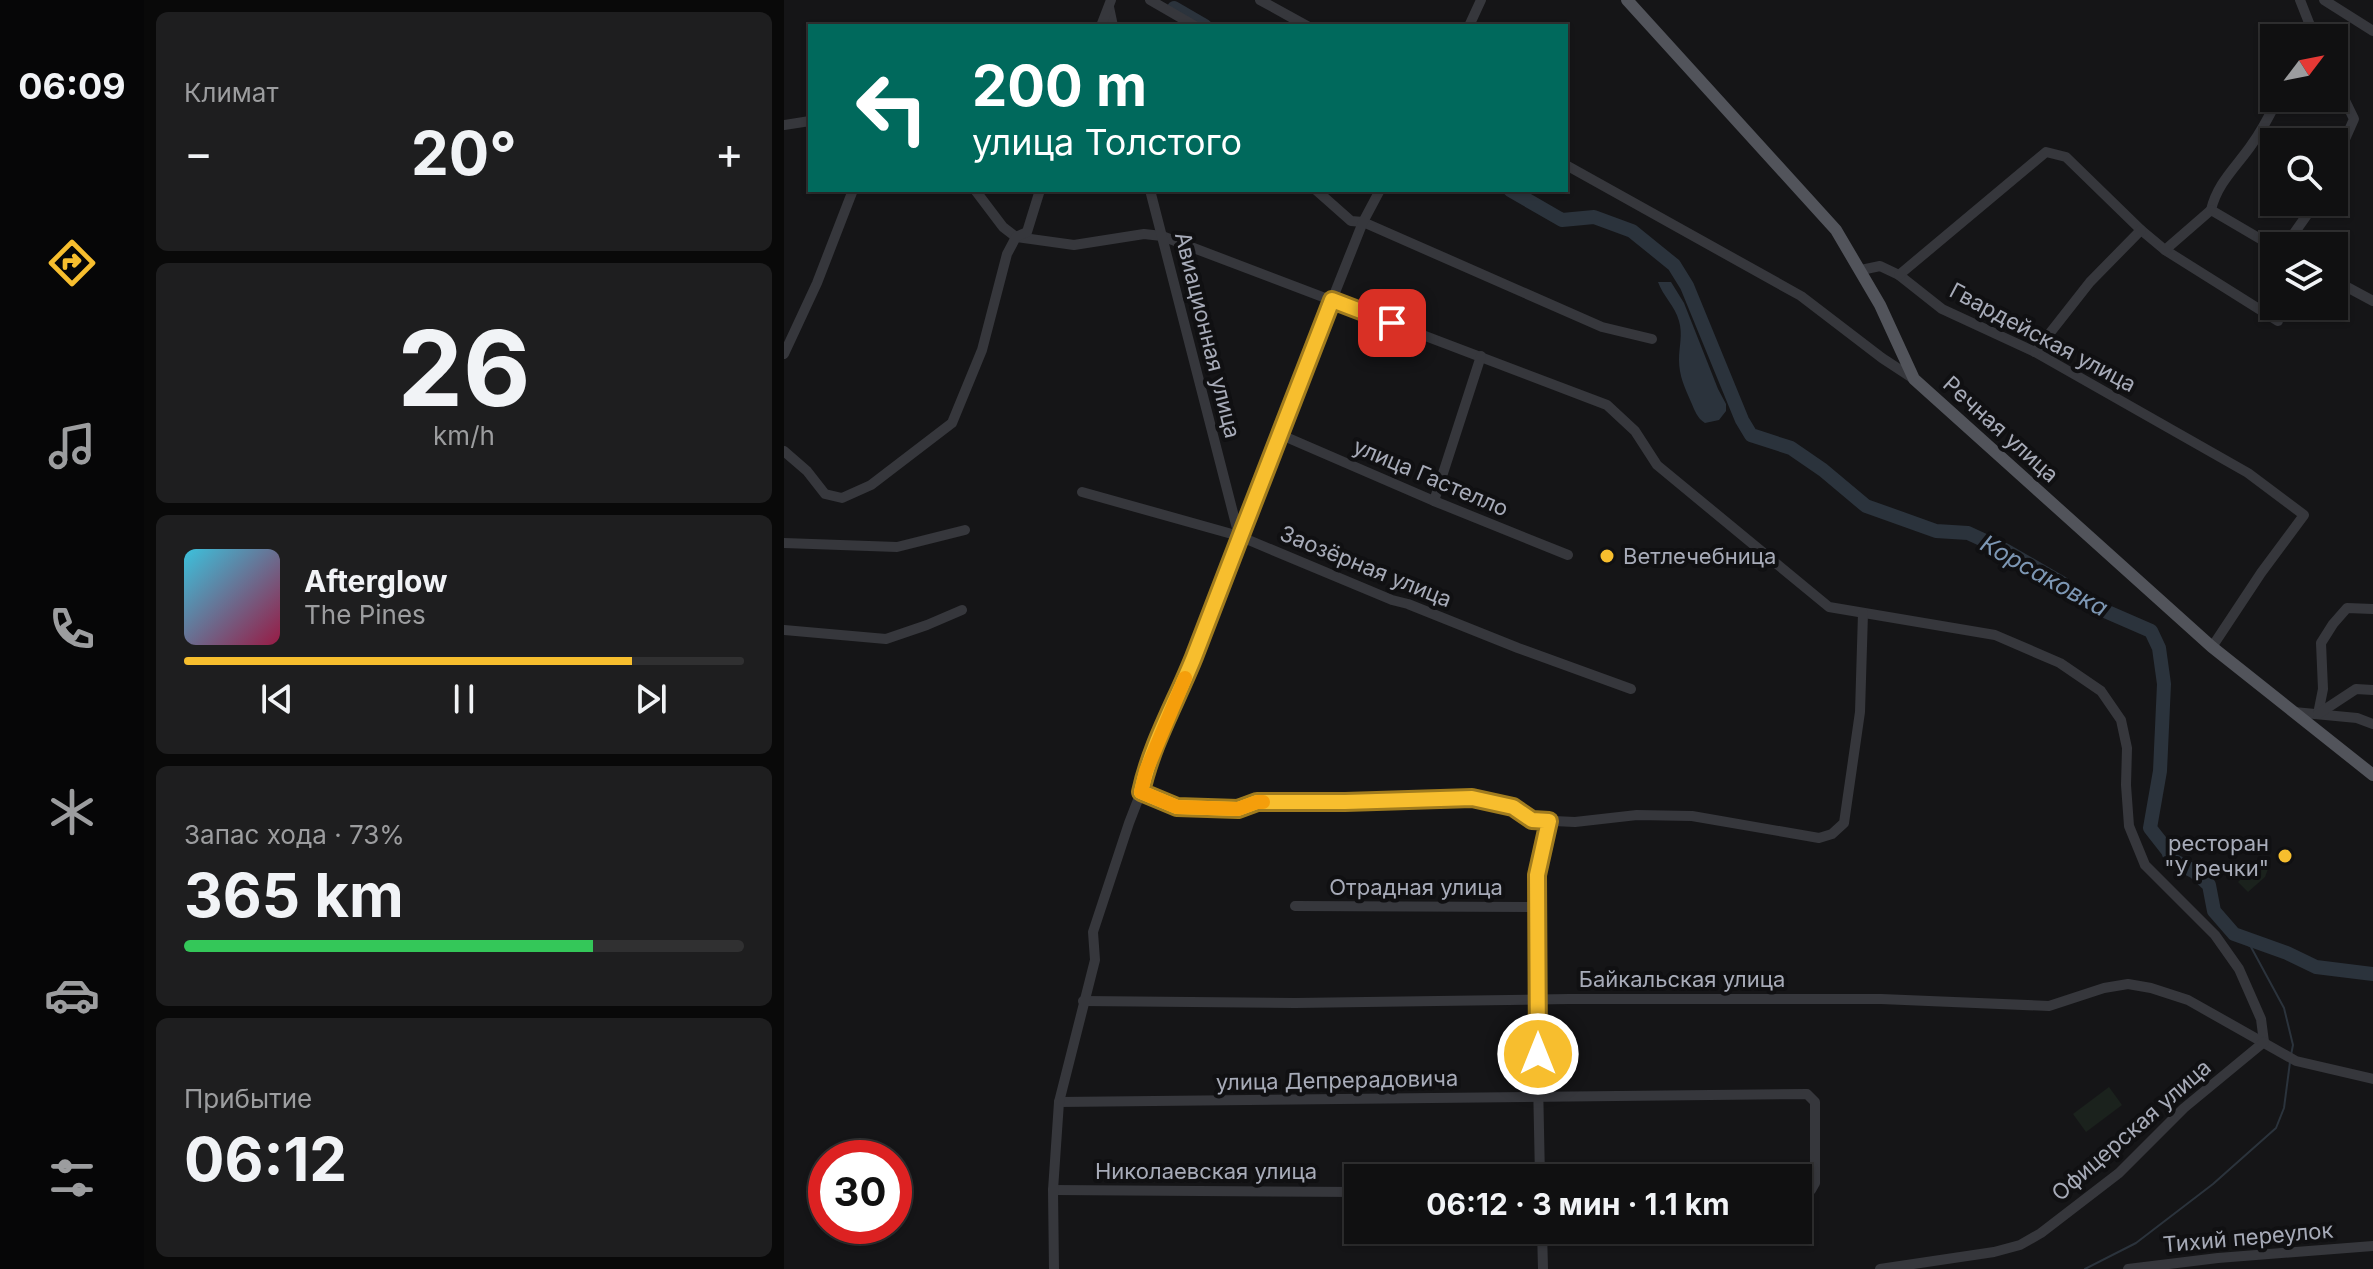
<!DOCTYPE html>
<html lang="ru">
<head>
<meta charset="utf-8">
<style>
	body { margin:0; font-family:Inter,sans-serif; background:#1e1e1f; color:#f1f3f6; height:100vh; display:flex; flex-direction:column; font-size:30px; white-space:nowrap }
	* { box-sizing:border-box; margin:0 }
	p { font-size:26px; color:#9c9d9f }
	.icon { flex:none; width:44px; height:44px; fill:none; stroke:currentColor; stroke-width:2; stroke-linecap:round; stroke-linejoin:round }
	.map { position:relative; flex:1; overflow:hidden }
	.details { display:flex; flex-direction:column; gap:12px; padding:12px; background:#090909; width:640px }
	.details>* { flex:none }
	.top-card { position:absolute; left:24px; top:24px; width:760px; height:168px; border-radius:0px; box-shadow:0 2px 6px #0004,0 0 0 2px #303031; background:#00695c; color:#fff; overflow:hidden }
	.needle { width:52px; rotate:58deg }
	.tools { position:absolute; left:1476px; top:24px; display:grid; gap:16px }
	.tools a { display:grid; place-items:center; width:88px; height:88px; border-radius:0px; background:#101011; box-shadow:0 2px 6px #0004,0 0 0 2px #303031; font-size:40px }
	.speed { position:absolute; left:24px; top:1140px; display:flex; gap:16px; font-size:40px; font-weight:700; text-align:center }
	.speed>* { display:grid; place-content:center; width:104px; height:104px; border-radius:50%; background:#101011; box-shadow:0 2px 6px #0004,0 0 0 2px #303031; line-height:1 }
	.speed .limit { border:12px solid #d22; background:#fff; color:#111 }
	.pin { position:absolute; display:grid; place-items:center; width:68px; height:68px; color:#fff; margin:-34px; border-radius:16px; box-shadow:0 4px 12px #0006 }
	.me { position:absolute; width:88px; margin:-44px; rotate:0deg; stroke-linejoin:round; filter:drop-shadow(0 0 6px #0008) }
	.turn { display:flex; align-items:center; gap:28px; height:168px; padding:0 32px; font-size:36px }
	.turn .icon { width:104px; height:104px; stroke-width:2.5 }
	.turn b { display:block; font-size:56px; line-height:68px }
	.big { font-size:60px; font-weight:700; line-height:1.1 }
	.details .card { flex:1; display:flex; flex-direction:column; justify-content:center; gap:12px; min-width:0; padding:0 28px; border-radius:12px; background:#1e1e1f }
	.details .dial { align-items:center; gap:0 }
	.dial b { font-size:104px; line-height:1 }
	.song { display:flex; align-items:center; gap:24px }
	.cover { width:96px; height:96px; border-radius:12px; background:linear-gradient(135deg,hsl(190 70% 55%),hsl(340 70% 35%)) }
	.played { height:8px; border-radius:4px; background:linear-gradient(90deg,#f7be2e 80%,#303031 80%) }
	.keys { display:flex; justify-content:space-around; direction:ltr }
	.heat { display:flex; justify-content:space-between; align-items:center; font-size:44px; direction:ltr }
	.charge { height:12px; border-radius:6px; background:linear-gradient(90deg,#34c759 73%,#303031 0) }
	.trip { position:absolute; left:560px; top:1164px; width:468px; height:80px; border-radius:0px; background:#101011; box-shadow:0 2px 6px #0004,0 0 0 2px #303031; font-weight:700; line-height:80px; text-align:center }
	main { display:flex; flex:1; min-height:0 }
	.menu { display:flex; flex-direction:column; width:144px; justify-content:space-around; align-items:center; background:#060607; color:#9c9d9f }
	.menu .icon { width:56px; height:56px }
	.menu .current { color:#f7be2e }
	.menu b { font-size:36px; color:#f1f3f6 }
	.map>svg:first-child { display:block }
	.green { fill:#1b221d }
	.water { fill:#2b333c }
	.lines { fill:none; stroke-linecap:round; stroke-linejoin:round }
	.stream { stroke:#2b333c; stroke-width:2 }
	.river { stroke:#2b333c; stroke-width:14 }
	.minor { stroke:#36373c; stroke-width:10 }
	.major { stroke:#52545b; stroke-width:12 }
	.route-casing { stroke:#a17c1e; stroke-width:20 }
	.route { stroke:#f7be2e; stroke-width:14 }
	.slow { stroke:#f59e0b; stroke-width:14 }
	.poi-dot { fill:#f7be2e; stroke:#101012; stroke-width:3 }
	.labels { text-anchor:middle; stroke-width:8; stroke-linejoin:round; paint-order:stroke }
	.street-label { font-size:22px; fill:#a7abb8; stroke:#101012 }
	.poi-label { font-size:22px; fill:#a7abb8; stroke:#101012; text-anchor:start }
	.water-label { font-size:24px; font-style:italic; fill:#7d97b4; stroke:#101012 }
</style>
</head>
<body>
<main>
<nav class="menu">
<b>06:09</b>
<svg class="icon current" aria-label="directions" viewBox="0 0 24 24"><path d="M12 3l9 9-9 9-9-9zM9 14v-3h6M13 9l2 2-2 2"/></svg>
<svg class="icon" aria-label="music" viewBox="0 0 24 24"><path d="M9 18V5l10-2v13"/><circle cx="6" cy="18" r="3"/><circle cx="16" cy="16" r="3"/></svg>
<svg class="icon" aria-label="phone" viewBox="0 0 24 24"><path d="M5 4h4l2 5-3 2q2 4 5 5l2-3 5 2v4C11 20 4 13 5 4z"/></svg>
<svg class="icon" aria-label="climate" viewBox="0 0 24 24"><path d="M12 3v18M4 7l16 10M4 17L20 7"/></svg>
<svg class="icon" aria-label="car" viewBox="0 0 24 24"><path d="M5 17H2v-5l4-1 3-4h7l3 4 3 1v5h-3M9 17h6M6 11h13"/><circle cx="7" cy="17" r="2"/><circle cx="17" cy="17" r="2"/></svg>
<svg class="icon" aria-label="filters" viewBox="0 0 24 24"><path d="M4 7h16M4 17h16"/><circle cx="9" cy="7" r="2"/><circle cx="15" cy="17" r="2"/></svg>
</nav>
<section class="details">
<div class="card"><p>Климат</p>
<div class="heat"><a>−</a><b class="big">20°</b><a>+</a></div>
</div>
<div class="card dial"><b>26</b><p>km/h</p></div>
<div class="card">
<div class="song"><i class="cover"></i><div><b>Afterglow</b><p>The Pines</p></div></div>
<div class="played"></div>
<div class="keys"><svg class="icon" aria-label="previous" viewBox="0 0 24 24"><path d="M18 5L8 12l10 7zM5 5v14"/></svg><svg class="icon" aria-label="pause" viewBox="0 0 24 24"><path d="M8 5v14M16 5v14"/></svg><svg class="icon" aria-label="next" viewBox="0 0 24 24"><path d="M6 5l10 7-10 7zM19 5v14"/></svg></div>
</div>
<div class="card"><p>Запас хода · 73%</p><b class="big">365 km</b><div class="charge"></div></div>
<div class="card"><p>Прибытие</p><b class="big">06:12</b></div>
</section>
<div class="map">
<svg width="1589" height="1269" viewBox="0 0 1589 1269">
	<rect width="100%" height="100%" fill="#151517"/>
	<g class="green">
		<path d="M1477,860L1482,863L1484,869L1481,877L1464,892L1454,882Z"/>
		<path d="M1325,1087L1338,1105L1302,1132L1289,1114Z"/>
	</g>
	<path class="water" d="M874,282H887L900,303L934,389L942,404V411L935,420L921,423C913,418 911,411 907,402C901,388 895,376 895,360C895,346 899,335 895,321C891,306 879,296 874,282Z"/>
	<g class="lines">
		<g class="stream">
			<path d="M1450,934L1467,947L1500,1008L1509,1045L1507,1055"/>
			<path d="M1301,1269L1352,1243L1429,1184L1492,1128L1500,1108L1506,1062"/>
		</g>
		<g class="river">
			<path d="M390,8L421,26"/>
			<path d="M726,190L778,220L810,217L848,231L890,265L903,286L958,420L967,435L1007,448L1039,470L1082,506L1152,531L1184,533L1221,550L1278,583L1287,594L1305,604L1367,631L1375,648L1380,684L1376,771L1366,828L1384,851L1387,859L1411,872L1425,885L1430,911L1450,934L1503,953L1532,967L1589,974"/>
		</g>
		<g class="minor">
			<path d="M366,0L411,26"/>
			<path d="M476,0L523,26"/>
			<path d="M1516,0L1531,38"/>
			<path d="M1540,0L1589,31"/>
			<path d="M325,7L329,26"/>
			<path d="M317,26L327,0"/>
			<path d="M685,26L697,0"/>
			<path d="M1550,78L1570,119L1550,164"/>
			<path d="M0,125L26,121"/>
			<path d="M782,165L1017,296L1098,358L1130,379"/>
			<path d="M191,190L219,227L232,237L290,245L360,234L378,236L823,405L851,431L873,465L1045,607L1211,635L1276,663L1317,691L1337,720L1343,748L1342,785L1345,826L1361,865L1431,935L1455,969L1477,1019L1480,1042"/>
			<path d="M366,190L455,536"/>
			<path d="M532,190L567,221L579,222L818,327L868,339"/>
			<path d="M596,190L579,222C523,363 467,503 414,646C396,694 368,741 357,792L393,807L454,809L473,802H561L688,798L729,807L748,820L791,822L853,815L908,816L1035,838L1048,834L1060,823L1076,712L1079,613"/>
			<path d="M1427,210C1433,184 1451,168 1466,147C1477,132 1486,115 1494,98"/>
			<path d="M1501,246L1532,202"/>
			<path d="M1381,250L1494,321"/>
			<path d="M1077,270L1096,266L1115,275L1158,309L1251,352L1464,473L1520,515L1477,573L1428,647"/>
			<path d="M1115,275L1262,152L1282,157L1357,230L1381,250L1427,210L1490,247"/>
			<path d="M1550,280L1589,301"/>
			<path d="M1251,352L1306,282L1357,230"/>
			<path d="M0,354L33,283L69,190"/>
			<path d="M495,434L650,501L784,555"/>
			<path d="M0,451L23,471L41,494L58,498L87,485L168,423L198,350L223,254L232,237L243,232L256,190"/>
			<path d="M298,492L455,536L608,600L624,604L734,648L847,689"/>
			<path d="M650,501L697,356"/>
			<path d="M0,543L113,547L181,530"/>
			<path d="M0,630L102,639L143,625L178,610"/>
			<path d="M1510,712L1573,718L1589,724"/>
			<path d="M1534,714L1539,689L1537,643L1549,624L1563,608L1589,609"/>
			<path d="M1534,714L1572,689L1589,690"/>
			<path d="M511,906L754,907"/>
			<path d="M299,1001L511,1003L785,999H1097L1265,1006L1320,988L1344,984L1367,988L1404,1000L1512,1061L1589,1079"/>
			<path d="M275,1102L1023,1094L1031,1102V1183L1027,1190H1014"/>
			<path d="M756,1178L753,1032V875L765,821"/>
			<path d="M269,1190L574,1192"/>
			<path d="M758,1230L759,1269"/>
			<path d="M270,1269L269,1190L275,1102L311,960L309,932L345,823L357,792"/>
			<path d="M1096,1269L1210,1252L1236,1245L1257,1233L1335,1173L1400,1108L1480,1042"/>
			<path d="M1344,1269L1434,1258L1589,1246"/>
		</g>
		<path class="major" d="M843,0L1052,230L1096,305L1130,379L1428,647L1589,775"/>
	</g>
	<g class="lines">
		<defs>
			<path id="route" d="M608,323L548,300C501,419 456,538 410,657C392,702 367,745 357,792L393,807L454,809L473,802H561L688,798L729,807L748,820L765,821L753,875L754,1054"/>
		</defs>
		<use href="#route" class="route-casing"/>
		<use href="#route" class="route"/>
		<path class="slow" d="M401,678L362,771L357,792L393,807L454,809L473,802H479"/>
	</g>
	<g class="poi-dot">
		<circle cx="823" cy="556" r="8"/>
		<circle cx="1501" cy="856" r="8"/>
	</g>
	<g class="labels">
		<g class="street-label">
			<text transform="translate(424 335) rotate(76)" y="8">Авиационная улица</text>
			<text transform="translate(1259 337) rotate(28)" y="8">Гвардейская улица</text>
			<text transform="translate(1217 429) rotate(42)" y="8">Речная улица</text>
			<text transform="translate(647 477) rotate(23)" y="8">улица Гастелло</text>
			<text transform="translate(582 566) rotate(22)" y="8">Заозёрная улица</text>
			<text x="632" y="895">Отрадная улица</text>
			<text x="898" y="987">Байкальская улица</text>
			<text transform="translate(553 1080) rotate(-1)" y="8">улица Депрерадовича</text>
			<text transform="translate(1347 1130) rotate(-41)" y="8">Офицерская улица</text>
			<text x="422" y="1179">Николаевская улица</text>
			<text transform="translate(1464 1237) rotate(-5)" y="8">Тихий переулок</text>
		</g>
		<g class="poi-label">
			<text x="839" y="564">Ветлечебница</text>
			<text x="1485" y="851" text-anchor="end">ресторан<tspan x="1485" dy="25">"У речки"</tspan></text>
		</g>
		<g class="water-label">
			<text transform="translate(1260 576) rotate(29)" y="8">Корсаковка</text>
		</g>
	</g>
</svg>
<div class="tools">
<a><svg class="needle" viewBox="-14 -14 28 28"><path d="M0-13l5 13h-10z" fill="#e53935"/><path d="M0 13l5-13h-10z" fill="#9c9d9f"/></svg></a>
<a><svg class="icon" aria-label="search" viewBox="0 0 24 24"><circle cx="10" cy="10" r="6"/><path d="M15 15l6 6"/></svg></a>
<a><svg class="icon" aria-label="layers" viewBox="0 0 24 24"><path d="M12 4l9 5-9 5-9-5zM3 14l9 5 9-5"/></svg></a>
</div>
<div class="speed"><div class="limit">30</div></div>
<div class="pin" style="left:608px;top:323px;background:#d93025"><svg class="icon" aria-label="arrive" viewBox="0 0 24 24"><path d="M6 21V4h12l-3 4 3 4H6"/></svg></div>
<svg class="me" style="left:754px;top:1054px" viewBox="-20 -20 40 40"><circle r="17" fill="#f7be2e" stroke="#fff" stroke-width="3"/><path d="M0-11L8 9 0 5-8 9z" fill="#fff"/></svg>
<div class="trip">06:12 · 3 мин · 1.1 km</div>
<div class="top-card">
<div class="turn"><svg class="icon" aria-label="left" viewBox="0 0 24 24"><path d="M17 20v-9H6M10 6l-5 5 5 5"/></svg><div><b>200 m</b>улица Толстого</div></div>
</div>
</div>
</main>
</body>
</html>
